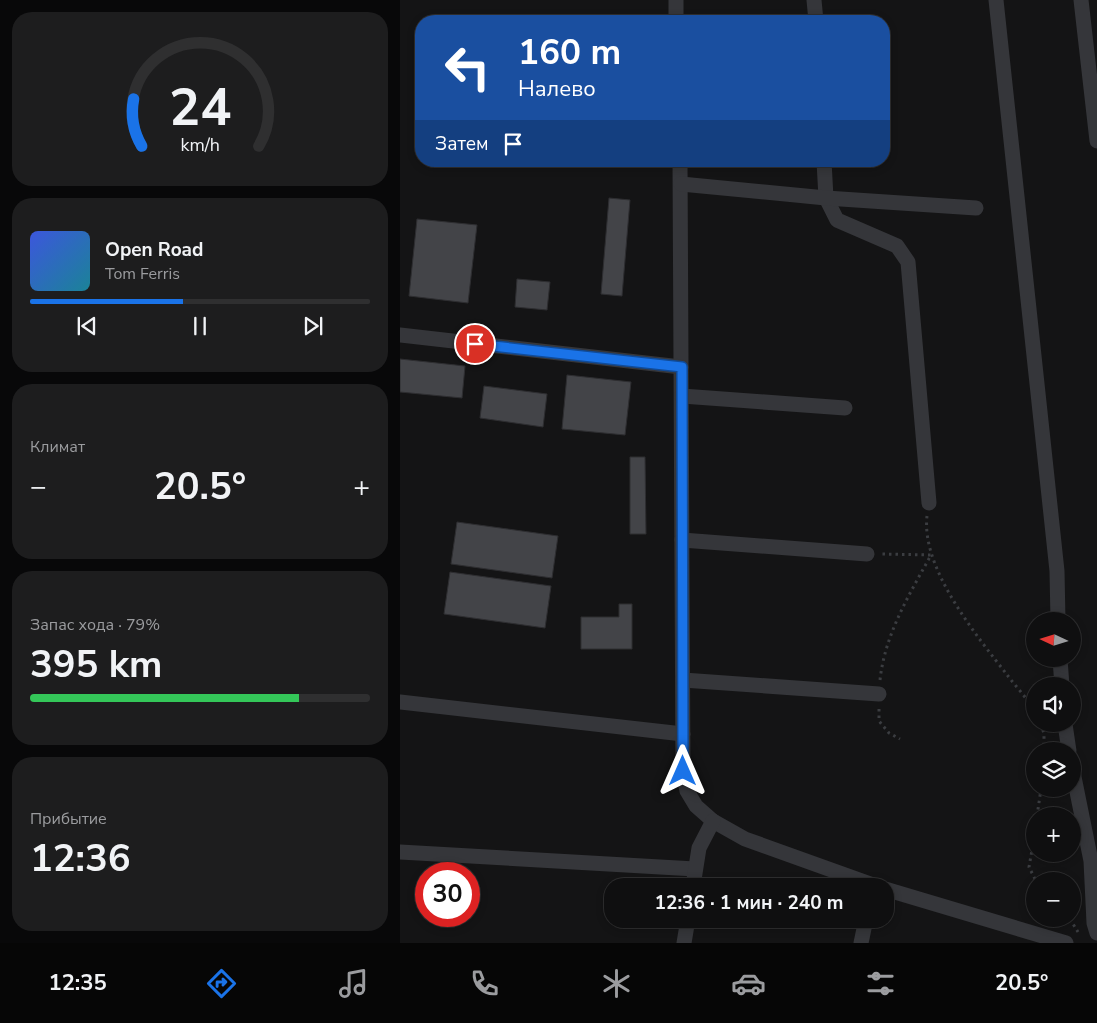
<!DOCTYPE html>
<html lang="ru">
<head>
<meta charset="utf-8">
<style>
	body { margin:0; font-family:"Nunito Sans",sans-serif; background:#1d1d1e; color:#f1f3f6; height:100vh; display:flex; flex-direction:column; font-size:19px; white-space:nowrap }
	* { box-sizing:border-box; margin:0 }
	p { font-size:16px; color:#9b9c9f }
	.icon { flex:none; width:28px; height:28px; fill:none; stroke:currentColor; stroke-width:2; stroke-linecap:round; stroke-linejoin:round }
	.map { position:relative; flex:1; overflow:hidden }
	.drawer { display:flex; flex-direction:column; gap:12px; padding:12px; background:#080809; width:400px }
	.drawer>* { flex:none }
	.hud { position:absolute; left:15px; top:15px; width:475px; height:152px; border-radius:20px; box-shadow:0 2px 8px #0003,0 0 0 1px #2f2f30; background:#1a4fa0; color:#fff; overflow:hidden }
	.needle { width:32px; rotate:274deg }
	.buttons { position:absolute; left:626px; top:612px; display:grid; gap:10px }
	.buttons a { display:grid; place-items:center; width:55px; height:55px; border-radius:50%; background:#0f0f10; box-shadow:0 2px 8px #0003,0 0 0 1px #2f2f30; font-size:25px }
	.speed { position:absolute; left:15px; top:862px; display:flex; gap:10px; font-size:25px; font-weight:700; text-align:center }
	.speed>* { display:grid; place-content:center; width:65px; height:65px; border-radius:50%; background:#0f0f10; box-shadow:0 2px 8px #0003,0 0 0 1px #2f2f30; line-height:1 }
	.speed .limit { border:8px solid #d22; background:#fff; color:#111 }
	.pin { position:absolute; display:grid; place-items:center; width:42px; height:42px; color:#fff; margin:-21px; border:2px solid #fff; border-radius:50%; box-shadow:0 1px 5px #0007 }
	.me { position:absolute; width:55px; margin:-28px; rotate:0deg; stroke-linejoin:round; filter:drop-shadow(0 0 4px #0008) }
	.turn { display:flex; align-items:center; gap:18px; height:105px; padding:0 20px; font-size:22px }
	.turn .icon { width:65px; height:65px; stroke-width:2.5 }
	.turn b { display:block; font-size:35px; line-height:42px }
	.then { display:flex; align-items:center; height:48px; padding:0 20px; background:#0003; gap:10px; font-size:19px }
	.big { font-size:38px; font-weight:700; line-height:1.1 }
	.drawer .widget { flex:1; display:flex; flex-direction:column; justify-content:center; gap:8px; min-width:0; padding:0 18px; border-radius:20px; background:#1d1d1e }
	.drawer .dial { align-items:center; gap:0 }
	.dial svg { height:130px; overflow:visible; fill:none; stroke:#2f2f30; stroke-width:7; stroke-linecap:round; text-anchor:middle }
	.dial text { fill:#f1f3f6; stroke:none }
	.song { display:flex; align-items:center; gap:15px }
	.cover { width:60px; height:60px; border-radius:8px; background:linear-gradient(135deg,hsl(230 70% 55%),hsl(190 70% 35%)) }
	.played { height:5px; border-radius:2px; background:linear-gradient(90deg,#1a73e8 45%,#2f2f30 45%) }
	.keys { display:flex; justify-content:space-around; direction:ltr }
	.heat { display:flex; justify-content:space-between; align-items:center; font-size:28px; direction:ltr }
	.charge { height:8px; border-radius:4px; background:linear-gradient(90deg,#34c759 79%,#2f2f30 0) }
	.trip { position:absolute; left:204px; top:878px; width:290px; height:50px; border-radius:20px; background:#0f0f10; box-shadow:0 2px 8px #0003,0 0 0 1px #2f2f30; font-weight:700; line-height:50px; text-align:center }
	.menu { display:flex; height:80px; justify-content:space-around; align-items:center; background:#060606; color:#9b9c9f }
	.menu .icon { width:35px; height:35px }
	.menu .selected { color:#1a73e8 }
	.menu b { font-size:22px; color:#f1f3f6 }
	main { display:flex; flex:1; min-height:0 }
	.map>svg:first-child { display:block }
	.building { fill:#434448; stroke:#2e2e31 }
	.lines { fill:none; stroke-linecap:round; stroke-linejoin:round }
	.path { stroke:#3b3d41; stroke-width:3; stroke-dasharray:2.5 4; stroke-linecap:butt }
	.minor { stroke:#35363a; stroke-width:15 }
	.route-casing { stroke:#114b97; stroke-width:12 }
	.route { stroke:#1a73e8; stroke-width:9 }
</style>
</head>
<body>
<main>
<section class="drawer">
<div class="widget dial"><svg viewBox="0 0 100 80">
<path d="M14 69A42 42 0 1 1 86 69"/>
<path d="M14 69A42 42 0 0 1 9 40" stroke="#1a73e8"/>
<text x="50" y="56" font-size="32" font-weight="700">24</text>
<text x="50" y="72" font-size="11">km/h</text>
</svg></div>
<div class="widget">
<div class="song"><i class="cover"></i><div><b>Open Road</b><p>Tom Ferris</p></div></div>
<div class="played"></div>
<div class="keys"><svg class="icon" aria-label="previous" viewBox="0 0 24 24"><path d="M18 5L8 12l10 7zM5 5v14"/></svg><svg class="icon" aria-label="pause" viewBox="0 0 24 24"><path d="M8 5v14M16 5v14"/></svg><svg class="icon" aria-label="next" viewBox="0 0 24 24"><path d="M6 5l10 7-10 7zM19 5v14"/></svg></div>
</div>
<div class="widget"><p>Климат</p>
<div class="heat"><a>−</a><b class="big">20.5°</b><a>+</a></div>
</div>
<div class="widget"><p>Запас хода · 79%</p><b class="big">395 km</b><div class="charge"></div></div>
<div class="widget"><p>Прибытие</p><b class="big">12:36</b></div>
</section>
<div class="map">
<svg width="697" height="943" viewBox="0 0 697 943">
	<rect width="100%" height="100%" fill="#141415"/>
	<g class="building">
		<path d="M209,198L230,200L222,296L201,294Z"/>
		<path d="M17,219L77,225L68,303L9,296Z"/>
		<path d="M117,279L150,282L147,310L115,307Z"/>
		<path d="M0,359L65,366L62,398L0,392Z"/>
		<path d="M167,375L231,382L225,435L162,429Z"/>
		<path d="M84,386L147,394L143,427L80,418Z"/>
		<path d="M230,457H245L246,534H230Z"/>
		<path d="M57,522L158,536L152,578L51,564Z"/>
		<path d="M50,572L151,586L145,628L44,614Z"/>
		<path d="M219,604H232V649H181V617H219Z"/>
	</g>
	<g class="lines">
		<g class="path">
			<path d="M527,516C521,569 577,636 608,676C617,688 629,700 635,713"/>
			<path d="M480,680C485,634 509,595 531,555L481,554"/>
			<path d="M479,709V721L489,733L500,739"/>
			<path d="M640,724L644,733V751"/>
			<path d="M637,816L641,789"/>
			<path d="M635,833L629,867L636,881"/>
			<path d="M670,919L678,932"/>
		</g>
		<g class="minor">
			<path d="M276,0V21"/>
			<path d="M414,0L416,21"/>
			<path d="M596,0L657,571L658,621"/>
			<path d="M681,0L697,141"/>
			<path d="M280,161L283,771L287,791L296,806L313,821L345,839L476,886"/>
			<path d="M424,161L426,198L437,220L497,246L508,262L529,503"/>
			<path d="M281,184L426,198L576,208"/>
			<path d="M0,335L281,367"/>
			<path d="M282,396L445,408"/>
			<path d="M282,540L467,554"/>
			<path d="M660,659L662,686"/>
			<path d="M283,680L479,694"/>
			<path d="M0,702L283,734"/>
			<path d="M665,724L669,751"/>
			<path d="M672,767L691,861L694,923L697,933"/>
			<path d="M0,852L295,869"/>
			<path d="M293,886L299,848L313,821"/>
			<path d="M485,889L666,943"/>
			<path d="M284,943L288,919"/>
			<path d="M461,943L466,919"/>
		</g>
	</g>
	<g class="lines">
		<defs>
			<path id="route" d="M75,344L282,367L283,771"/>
		</defs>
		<use href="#route" class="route-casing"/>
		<use href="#route" class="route"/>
	</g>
</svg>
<div class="buttons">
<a><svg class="needle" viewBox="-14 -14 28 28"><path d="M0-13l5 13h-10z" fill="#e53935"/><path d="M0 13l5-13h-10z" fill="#9b9c9f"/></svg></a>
<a><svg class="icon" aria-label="sound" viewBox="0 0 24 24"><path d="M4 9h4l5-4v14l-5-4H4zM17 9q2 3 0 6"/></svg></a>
<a><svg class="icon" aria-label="layers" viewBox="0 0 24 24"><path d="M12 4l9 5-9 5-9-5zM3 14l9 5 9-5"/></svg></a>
<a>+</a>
<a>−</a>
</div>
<div class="speed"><div class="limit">30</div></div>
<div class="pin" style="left:75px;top:344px;background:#d93025"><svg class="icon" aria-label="arrive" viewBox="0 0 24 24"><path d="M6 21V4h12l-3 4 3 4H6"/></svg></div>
<svg class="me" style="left:283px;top:771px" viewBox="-20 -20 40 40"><path d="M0-17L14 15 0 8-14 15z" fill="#1a73e8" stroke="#fff" stroke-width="4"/></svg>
<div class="trip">12:36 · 1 мин · 240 m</div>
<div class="hud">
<div class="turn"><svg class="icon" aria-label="left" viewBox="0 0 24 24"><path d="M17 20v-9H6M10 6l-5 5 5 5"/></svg><div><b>160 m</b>Налево</div></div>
<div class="then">Затем<svg class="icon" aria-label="arrive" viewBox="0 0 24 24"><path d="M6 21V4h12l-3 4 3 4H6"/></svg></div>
</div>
</div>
</main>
<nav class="menu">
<b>12:35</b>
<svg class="icon selected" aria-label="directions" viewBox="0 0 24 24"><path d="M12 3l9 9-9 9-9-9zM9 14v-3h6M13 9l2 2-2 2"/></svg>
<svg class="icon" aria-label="music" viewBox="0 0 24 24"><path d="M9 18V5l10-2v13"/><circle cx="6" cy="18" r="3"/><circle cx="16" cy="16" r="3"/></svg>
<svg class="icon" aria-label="phone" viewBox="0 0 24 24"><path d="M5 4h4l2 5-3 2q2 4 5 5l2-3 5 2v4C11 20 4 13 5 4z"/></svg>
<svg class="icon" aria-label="climate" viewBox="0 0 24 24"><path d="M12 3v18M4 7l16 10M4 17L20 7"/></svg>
<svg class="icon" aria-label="car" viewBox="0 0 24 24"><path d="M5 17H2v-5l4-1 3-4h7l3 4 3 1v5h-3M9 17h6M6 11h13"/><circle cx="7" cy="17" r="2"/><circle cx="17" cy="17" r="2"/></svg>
<svg class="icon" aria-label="filters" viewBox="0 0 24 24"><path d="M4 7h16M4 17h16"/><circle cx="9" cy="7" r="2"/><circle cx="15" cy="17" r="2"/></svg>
<b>20.5°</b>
</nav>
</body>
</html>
